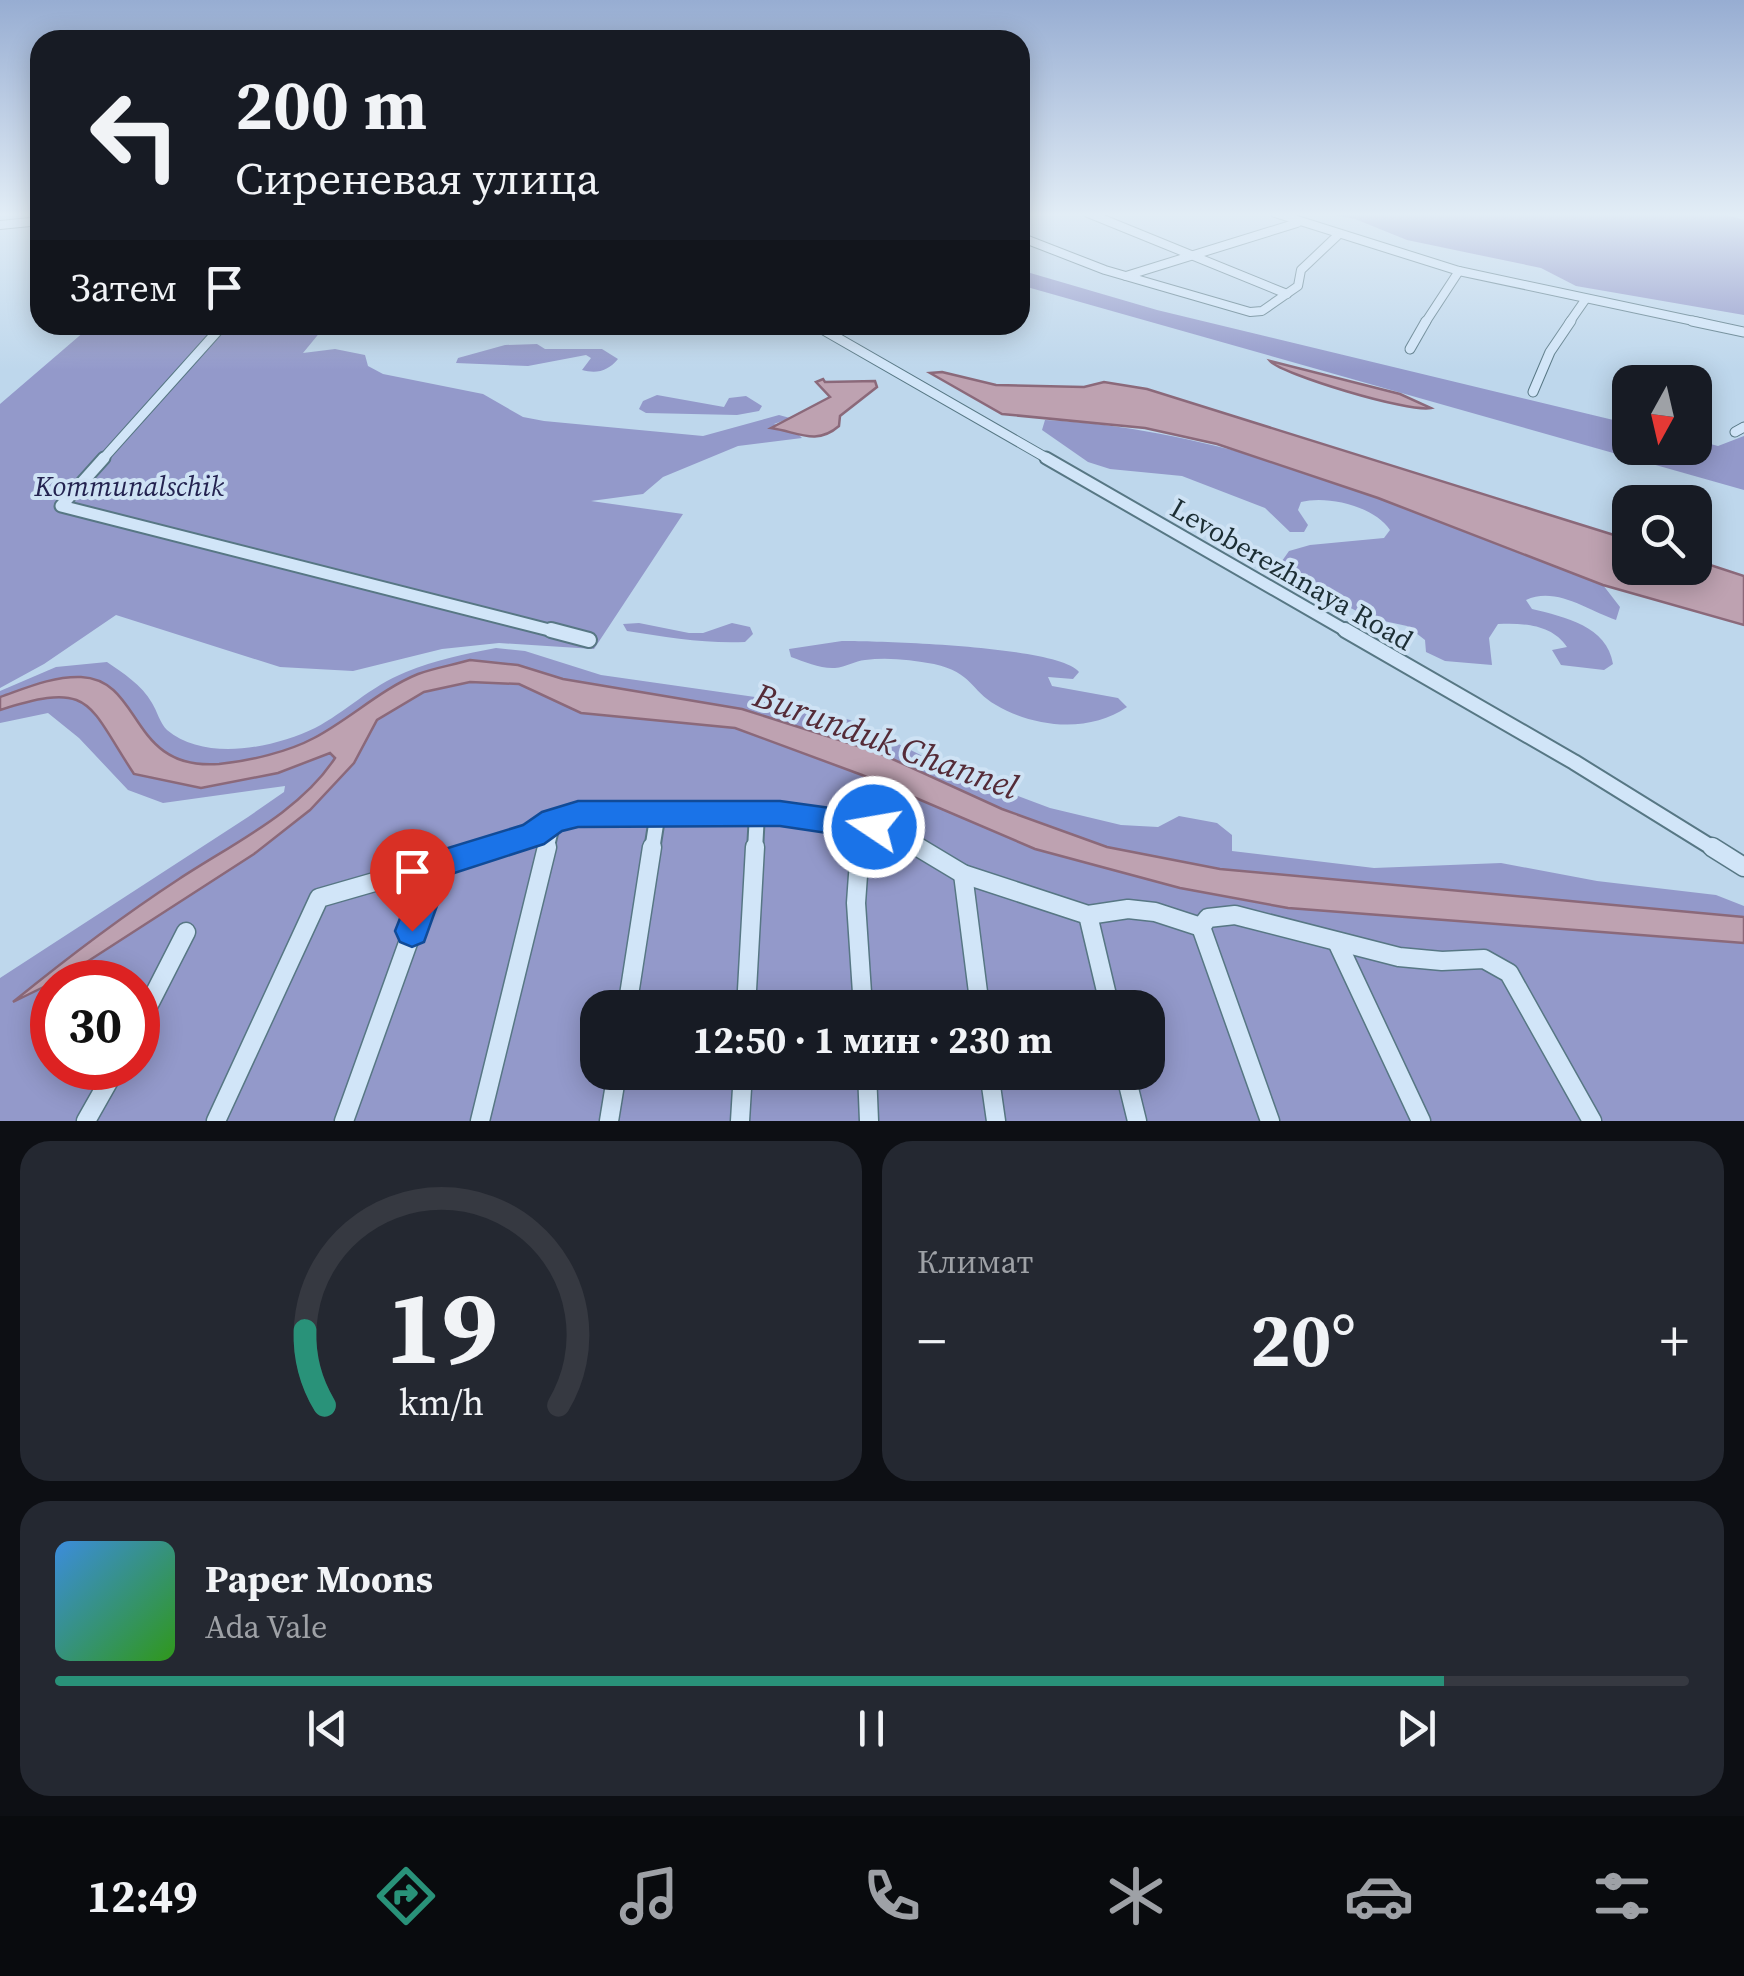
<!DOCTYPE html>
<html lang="ru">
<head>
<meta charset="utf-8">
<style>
	body { margin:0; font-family:"Source Serif 4",serif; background:#242831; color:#f1f3f6; height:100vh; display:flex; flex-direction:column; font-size:38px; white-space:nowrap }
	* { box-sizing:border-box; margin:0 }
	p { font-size:32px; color:#9ea1a6 }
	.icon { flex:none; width:55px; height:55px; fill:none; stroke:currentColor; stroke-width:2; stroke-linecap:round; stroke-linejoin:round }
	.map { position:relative; height:1121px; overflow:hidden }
	.drawer { display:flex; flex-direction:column; gap:20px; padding:20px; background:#0d0f14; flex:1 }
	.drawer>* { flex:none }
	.banner { position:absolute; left:30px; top:30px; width:1000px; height:305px; border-radius:30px; box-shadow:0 5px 25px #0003; background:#171b24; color:#f1f3f6; overflow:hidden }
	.needle { width:65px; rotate:188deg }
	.tools { position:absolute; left:1612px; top:365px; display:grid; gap:20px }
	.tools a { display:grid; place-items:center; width:100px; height:100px; border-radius:20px; background:#171b24; box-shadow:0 5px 25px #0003; font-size:50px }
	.speed { position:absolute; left:30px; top:960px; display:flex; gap:20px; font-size:50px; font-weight:700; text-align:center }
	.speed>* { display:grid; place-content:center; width:130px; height:130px; border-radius:50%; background:#171b24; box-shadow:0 5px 25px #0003; line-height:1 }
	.speed .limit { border:15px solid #d22; background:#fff; color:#111 }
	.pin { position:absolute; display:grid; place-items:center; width:85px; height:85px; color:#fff; margin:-102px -42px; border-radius:50% 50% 50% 0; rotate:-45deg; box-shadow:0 0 10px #0007 }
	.pin .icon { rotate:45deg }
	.me { position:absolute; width:110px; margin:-55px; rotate:282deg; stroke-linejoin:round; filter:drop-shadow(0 0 8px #0008) }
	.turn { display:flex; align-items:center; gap:35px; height:210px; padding:0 40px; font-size:45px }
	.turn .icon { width:130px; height:130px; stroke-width:2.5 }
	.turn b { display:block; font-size:70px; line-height:85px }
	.then { display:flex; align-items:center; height:95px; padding:0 40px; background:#0003; gap:20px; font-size:38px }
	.big { font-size:75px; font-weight:700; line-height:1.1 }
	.drawer .tile { flex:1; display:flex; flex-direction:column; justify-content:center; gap:15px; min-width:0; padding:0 35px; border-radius:30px; background:#242831 }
	.drawer .dial { align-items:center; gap:0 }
	.dial svg { height:260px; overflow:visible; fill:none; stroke:#363941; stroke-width:7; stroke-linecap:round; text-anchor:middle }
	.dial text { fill:#f1f3f6; stroke:none }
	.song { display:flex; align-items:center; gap:30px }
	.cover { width:120px; height:120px; border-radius:15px; background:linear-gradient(135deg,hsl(210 70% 55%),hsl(110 70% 35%)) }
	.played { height:10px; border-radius:5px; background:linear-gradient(90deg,#299279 85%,#363941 85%) }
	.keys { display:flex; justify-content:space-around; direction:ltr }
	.heat { display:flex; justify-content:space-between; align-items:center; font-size:55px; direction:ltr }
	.drawer .tiles { flex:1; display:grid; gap:20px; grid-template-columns:1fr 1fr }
	.tile:last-child { grid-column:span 2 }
	.trip { position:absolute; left:580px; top:990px; width:585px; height:100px; border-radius:30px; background:#171b24; box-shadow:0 5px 25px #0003; font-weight:700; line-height:100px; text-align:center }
	.menu { display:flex; height:160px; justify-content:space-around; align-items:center; background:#090b0e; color:#9ea1a6 }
	.menu .icon { width:70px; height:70px }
	.menu .selected { color:#299279 }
	.menu b { font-size:45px; color:#f1f3f6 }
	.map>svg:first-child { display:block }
	.green { fill:#9399ca; fill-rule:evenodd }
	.water { fill:#bea2b1; stroke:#8b697a; stroke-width:2.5 }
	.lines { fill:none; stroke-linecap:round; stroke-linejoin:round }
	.minor-far4-casing { stroke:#577784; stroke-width:10 }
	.minor-far3-casing { stroke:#577784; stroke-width:11 }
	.minor-far2-casing { stroke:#577784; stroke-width:15 }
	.minor-far1-casing { stroke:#577784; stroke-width:18 }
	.minor-casing { stroke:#577784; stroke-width:21 }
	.minor-far4 { stroke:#d1e5f8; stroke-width:8 }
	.minor-far3 { stroke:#d1e5f8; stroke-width:9 }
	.minor-far2 { stroke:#d1e5f8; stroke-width:11 }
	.minor-far1 { stroke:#d1e5f8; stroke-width:14 }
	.minor { stroke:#d1e5f8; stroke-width:18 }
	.route { fill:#1a73e8; stroke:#114b97; stroke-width:2.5 }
	.labels { text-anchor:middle; stroke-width:8; stroke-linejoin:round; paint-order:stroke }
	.park-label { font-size:28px; font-style:italic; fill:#242350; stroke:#cee2f4 }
	.street-label { font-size:28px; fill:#1c2e34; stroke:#cee2f4 }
	.near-water-label { font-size:35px; font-style:italic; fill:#542b37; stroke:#cee2f4 }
</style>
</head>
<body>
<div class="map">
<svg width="1744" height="1121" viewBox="0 0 1744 1121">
	<rect width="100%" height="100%" fill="#bed7ec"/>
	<g class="green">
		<path d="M1323,213H1722L1744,220V315L1576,286L1541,268L1407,240L1355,219Z"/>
		<path d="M1020,270L1157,310L1630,424V448H1695V440L1718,446L1744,436V490L1020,285Z"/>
		<path d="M92,325H326L303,353L335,349L365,355L368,366L383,374L483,394L523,417L544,421L703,436L779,415L790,418L774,424L794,430L802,438L738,446L663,477L643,494L591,501L683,514L594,649L499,643L442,649L353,671L280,667L116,615L44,664L0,688V404Z"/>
		<path d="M537,344L545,349H602L618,359C608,371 597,374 582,370L591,358L586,355L528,366L456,363L458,358L505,345Z"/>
		<path d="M657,395L724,407L729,398L746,396L762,406L759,411L737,415L646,413L639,409L643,401Z"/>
		<path d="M1045,420C1240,429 1423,515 1603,585L1620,607L1616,620C1589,611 1556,586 1526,600L1532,609C1565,617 1607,626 1613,664L1604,670L1561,665L1552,650L1567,647C1552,624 1523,623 1498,624L1489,638L1492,665L1445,661L1426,652L1425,640L1407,626L1370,618L1287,575L1282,561L1289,551L1310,545L1384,538L1390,530C1374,506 1327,495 1301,502L1298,510L1308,525L1304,532H1290L1265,508L1182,476L1110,469L1088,462L1042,430Z"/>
		<path d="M639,623L689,633H703L732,623L750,627L753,634L745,642C707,644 666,637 627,631L623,624Z"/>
		<path d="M842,641C881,641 1058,646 1079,672L1073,679L1048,677L1052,686L1118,698L1127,707C1090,733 1035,728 996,705C970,690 973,673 934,664C911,660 888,657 865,660C855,661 846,667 835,668C821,669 805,662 791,657L789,649Z"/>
		<path d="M496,648L525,651L601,675L762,698L850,720L957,773L1050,808L1121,825L1158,827L1179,816L1217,823L1232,835V851L1374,868L1501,863L1597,881L1716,895L1744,906V1121H0V978L248,817L284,792L285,786L163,803L128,790L79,738L48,713L0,723V691L56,667L107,662C123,673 142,685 152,703C157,711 160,723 167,730C205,762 274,748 315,728C346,712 369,687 406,672C435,660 465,654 496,648ZM52,982H138V1068H52ZM598,1008H1148V1072H598Z"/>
	</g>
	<g class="water">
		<path d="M1270,361L1400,394L1431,408C1409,413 1281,374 1270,361Z"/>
		<path d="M942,372L996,385L1084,387L1104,382L1147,389L1630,540V568H1695V560L1744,576V625L1603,585L1378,498L1217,444L1145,428L1002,414L930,373Z"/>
		<path d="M823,379L825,382L875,381L877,387L840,416L839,426C816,446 798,432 771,428L830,397L816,382Z"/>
		<path d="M470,660L518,665L563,679L742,709L877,752L1002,809L1107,847L1220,869L1744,917V943L1288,908L1180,888L1035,849L862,775L735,728L581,713L519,684L470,682L424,692L377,720L354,763L310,810L254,854L62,978L13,1002C67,958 121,917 179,879C232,844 300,812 335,758L330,753L278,773L201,788L134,774C87,703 93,680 0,710V697C26,688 53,676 81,677C144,680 128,771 219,764C249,761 288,752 314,738C350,719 381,689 418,674C434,668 453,665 470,660Z"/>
	</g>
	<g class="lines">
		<defs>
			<g id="minor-far4">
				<path d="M1088,213L1287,294"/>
				<path d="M1275,213L1459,271L1703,323"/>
				<path d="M0,225L40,221"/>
				<path d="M1020,237L1105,270L1250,312L1262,311L1298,286L1301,270L1338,235"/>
				<path d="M1126,276L1297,223"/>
				<path d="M1425,323L1459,271"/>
				<path d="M1569,323L1585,300"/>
			</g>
			<g id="minor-far3">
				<path d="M1692,321L1744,332"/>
				<path d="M815,325L1050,460"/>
				<path d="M1410,349L1426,321"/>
				<path d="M1533,392L1550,352L1571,321"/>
				<path d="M1735,432L1744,427"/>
				<path d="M102,460L223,325"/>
			</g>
			<g id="minor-far2">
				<path d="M104,458L61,506L561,633"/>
				<path d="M1046,458L1350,633"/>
			</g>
			<g id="minor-far1">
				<path d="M551,630L589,640"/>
				<path d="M1345,630L1574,762L1716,850"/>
				<path d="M487,850L578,814L781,813L874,827L922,850"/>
				<path d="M546,850L553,821"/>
				<path d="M652,850L658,812"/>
				<path d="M755,850L757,814"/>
				<path d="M859,850L861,824"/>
			</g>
			<g id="minor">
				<path d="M860,847L856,903L863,1008"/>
				<path d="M918,847L963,874L1088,915L1128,909L1155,912L1201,927L1208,918L1235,915L1399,957L1442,961L1484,959L1509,973L1592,1121"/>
				<path d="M1712,847L1744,867"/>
				<path d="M963,874L980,1008"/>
				<path d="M1088,915L1110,1008"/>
				<path d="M1201,927L1270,1121"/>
				<path d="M1338,944L1421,1121"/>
				<path d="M627,1008L652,847"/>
				<path d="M746,1008L755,847"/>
				<path d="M138,1026L186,932"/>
				<path d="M867,1072L869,1121"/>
				<path d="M989,1072L996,1121"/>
				<path d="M1125,1072L1137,1121"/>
				<path d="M86,1121L116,1068"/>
				<path d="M216,1121L319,898L496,847"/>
				<path d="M344,1121L436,865"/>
				<path d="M480,1121L547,847"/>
				<path d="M609,1121L617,1072"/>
				<path d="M740,1121L743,1072"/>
			</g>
		</defs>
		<use href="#minor-far4" class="minor-far4-casing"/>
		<use href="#minor-far3" class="minor-far3-casing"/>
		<use href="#minor-far2" class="minor-far2-casing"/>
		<use href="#minor-far1" class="minor-far1-casing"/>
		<use href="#minor" class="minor-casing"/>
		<use href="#minor-far4" class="minor-far4"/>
		<use href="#minor-far3" class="minor-far3"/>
		<use href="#minor-far2" class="minor-far2"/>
		<use href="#minor-far1" class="minor-far1"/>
		<use href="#minor" class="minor"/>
	</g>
	<linearGradient id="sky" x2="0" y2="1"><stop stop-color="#97add2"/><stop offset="0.58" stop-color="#e2edf6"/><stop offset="1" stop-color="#e2edf6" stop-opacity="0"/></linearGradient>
	<rect width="1744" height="370" fill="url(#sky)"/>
	<path class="route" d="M578,801H780L874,814L884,818L889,827L884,836L874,840L780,826L578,827L562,831L544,844L448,875L424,942L412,947L400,942L395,931L425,855L523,825L542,812Z"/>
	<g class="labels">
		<g class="park-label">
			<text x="129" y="496">Kommunalschik</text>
		</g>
		<g class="street-label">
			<text transform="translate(1292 574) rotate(30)" y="10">Levoberezhnaya Road</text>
		</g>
		<g class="near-water-label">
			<text transform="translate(886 741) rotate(20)" y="12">Burunduk Channel</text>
		</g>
	</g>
</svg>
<div class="tools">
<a><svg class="needle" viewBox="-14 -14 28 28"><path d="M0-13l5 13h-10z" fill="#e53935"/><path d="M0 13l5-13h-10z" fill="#9ea1a6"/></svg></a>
<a><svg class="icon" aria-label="search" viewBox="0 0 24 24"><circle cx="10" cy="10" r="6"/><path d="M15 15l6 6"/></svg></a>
</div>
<div class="speed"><div class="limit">30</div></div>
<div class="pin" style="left:412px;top:931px;background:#d93025"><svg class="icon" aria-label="arrive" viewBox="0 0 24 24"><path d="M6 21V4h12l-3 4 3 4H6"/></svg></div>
<svg class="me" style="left:874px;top:827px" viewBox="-20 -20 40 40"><circle r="17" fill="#1a73e8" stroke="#fff" stroke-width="3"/><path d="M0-11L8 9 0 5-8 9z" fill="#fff"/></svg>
<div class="trip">12:50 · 1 мин · 230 m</div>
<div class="banner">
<div class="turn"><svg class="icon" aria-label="left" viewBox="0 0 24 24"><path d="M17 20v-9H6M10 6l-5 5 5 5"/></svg><div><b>200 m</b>Сиреневая улица</div></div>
<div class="then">Затем<svg class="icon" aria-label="arrive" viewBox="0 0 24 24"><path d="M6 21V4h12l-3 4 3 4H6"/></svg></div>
</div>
</div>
<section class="drawer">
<div class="tiles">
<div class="tile dial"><svg viewBox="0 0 100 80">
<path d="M14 69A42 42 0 1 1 86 69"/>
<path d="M14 69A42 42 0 0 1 8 46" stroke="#299279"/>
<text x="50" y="56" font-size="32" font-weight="700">19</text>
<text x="50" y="72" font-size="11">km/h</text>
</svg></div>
<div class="tile"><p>Климат</p>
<div class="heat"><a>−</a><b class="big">20°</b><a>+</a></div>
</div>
<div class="tile">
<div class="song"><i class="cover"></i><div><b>Paper Moons</b><p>Ada Vale</p></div></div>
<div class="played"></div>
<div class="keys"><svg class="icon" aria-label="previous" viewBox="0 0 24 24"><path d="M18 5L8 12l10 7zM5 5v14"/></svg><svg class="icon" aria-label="pause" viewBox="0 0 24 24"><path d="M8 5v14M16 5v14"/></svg><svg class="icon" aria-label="next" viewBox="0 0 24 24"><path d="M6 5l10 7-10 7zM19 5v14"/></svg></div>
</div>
</div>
</section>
<nav class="menu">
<b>12:49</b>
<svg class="icon selected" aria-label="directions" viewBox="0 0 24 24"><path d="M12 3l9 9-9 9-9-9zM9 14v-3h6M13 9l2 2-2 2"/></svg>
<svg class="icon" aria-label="music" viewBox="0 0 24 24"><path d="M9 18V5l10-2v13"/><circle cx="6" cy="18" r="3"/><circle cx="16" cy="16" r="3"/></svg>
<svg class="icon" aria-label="phone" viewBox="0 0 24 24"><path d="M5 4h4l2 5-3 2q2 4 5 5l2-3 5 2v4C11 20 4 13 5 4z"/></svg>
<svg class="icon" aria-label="climate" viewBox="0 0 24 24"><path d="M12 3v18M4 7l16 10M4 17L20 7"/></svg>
<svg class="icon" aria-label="car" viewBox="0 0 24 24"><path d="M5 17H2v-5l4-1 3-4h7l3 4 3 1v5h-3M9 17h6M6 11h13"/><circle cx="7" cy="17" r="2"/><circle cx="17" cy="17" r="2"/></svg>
<svg class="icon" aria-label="filters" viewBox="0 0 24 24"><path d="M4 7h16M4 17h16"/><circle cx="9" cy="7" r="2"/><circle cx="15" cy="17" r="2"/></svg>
</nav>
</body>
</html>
